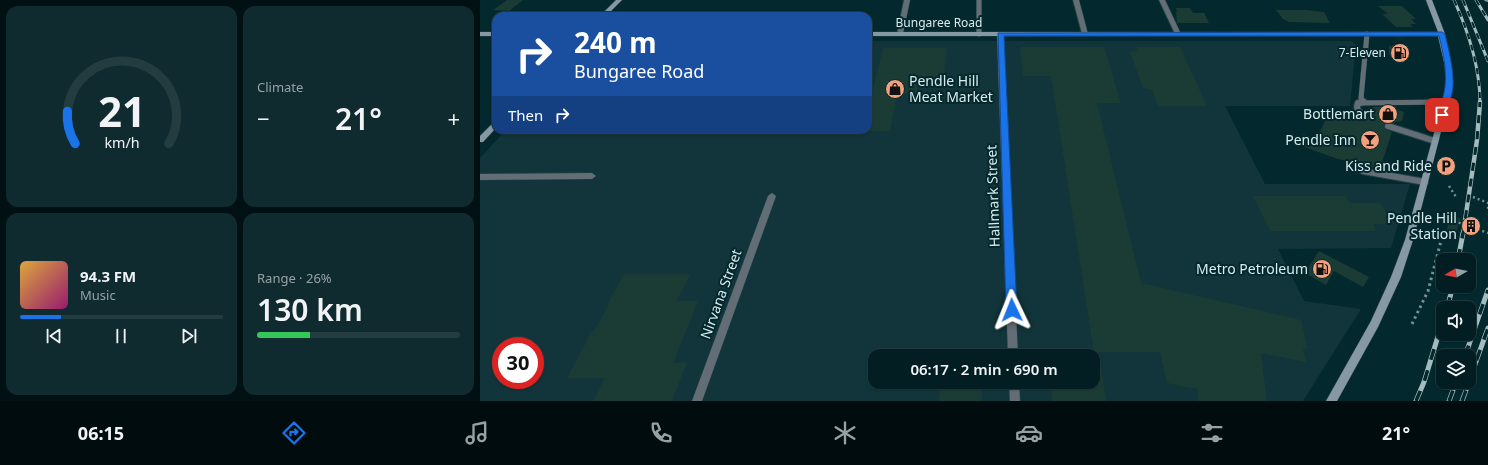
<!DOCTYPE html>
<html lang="en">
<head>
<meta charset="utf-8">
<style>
	body { margin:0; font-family:"Noto Sans",sans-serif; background:#102b2f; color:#f1f3f6; height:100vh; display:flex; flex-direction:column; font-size:15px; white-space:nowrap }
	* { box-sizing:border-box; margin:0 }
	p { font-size:13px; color:#96a2a5 }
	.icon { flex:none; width:22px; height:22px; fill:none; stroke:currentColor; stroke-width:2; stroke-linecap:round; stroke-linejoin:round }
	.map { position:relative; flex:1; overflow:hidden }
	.drawer { display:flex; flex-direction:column; gap:6px; padding:6px; background:#011013; width:480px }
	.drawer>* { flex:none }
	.hud { position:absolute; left:12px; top:12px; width:380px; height:122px; border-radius:12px; box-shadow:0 1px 3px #0004,0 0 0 1px #233c40; background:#1a4fa0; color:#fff; overflow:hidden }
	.needle { width:26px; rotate:261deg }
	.fabs { position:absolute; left:956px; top:253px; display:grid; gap:8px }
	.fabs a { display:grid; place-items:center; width:40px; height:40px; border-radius:8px; background:#021e22; box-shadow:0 1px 3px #0004,0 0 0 1px #233c40; font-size:20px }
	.speed { position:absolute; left:12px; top:337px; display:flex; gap:8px; font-size:20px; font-weight:700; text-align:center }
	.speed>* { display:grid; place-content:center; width:52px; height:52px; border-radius:50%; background:#021e22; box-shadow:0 1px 3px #0004,0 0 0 1px #233c40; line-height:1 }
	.speed .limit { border:6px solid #d22; background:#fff; color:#111 }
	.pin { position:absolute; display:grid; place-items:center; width:34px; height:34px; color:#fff; margin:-17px; border-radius:8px; box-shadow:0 2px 6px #0006 }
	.me { position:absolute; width:44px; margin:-22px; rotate:358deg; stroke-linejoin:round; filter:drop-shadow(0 0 3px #0008) }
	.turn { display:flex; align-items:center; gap:14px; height:84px; padding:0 16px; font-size:18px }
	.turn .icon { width:52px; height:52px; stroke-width:2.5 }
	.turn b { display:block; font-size:28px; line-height:34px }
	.then { display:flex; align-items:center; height:38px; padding:0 16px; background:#0003; gap:8px; font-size:15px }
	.big { font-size:30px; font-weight:600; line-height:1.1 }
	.drawer .card { flex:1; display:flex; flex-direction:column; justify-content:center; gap:6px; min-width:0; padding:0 14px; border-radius:12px; background:#102b2f }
	.drawer .dial { align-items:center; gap:0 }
	.dial svg { height:104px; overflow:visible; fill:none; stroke:#233c40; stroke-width:7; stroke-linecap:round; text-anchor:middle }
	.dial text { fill:#f1f3f6; stroke:none }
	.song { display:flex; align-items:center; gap:12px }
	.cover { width:48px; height:48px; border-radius:6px; background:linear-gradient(135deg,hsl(40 70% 55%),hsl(320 70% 35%)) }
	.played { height:4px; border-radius:2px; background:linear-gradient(90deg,#1a73e8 20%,#233c40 20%) }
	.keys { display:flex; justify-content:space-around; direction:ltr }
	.heat { display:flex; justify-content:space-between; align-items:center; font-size:22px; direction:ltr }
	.charge { height:6px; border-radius:3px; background:linear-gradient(90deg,#34c759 26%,#233c40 0) }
	.drawer .tiles { flex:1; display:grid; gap:6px; grid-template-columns:repeat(2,1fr) }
	.trip { position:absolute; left:388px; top:349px; width:232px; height:40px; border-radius:12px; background:#021e22; box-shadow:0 1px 3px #0004,0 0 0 1px #233c40; font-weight:600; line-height:40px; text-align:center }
	.dock { display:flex; height:64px; justify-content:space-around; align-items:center; background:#010c0e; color:#96a2a5 }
	.dock .icon { width:28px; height:28px }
	.dock .active { color:#1a73e8 }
	.dock b { font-size:18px; color:#f1f3f6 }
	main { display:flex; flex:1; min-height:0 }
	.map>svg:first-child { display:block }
	.built { fill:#11353a; fill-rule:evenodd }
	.building { fill:#1b3c34 }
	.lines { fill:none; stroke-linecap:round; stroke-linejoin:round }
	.lane-far1-casing { stroke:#214348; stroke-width:5.5 }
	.lane-casing { stroke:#214348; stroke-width:8 }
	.street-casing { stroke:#214348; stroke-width:1 }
	.secondary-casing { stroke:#214348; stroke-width:1 }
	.path-far1 { stroke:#749094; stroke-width:2.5; stroke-dasharray:2 3; stroke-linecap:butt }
	.path { stroke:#749094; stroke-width:3; stroke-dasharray:2.5 3.5; stroke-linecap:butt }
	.lane-far1 { stroke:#636d75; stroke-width:5 }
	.lane { stroke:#636d75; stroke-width:6 }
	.street { fill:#636d75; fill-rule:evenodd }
	.secondary { fill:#8798a5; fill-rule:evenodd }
	.rail-far2-casing { stroke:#a3bbbe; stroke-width:3 }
	.rail-far1-casing { stroke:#a3bbbe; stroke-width:4.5 }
	.rail-casing { stroke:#a3bbbe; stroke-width:5 }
	.rail-far2 { stroke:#03282d; stroke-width:2; stroke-dasharray:6; stroke-linecap:butt }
	.rail-far1 { stroke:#03282d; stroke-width:3; stroke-dasharray:8; stroke-linecap:butt }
	.rail { stroke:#03282d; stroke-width:3.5; stroke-dasharray:11; stroke-linecap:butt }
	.path-bridge { stroke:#749094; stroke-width:2.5; stroke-dasharray:2 3; stroke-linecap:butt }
	.route { fill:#1a73e8; stroke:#114b97 }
	.labels { text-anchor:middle; stroke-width:4; stroke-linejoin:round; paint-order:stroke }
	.far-street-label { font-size:12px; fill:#d8ebee; stroke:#03282d }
	.far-poi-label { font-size:12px; fill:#d8ebee; stroke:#03282d; text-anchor:end }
	.poi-label { font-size:14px; fill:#d8ebee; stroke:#03282d; text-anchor:end }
	.street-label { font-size:14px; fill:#d8ebee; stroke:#03282d }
</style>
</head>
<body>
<main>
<section class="drawer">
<div class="tiles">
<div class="card dial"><svg viewBox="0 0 100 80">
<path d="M14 69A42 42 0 1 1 86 69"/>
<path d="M14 69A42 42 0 0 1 8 44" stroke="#1a73e8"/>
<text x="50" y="56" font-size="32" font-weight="700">21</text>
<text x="50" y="72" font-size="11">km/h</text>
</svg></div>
<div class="card"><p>Climate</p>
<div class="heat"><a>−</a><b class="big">21°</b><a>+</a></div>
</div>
<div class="card">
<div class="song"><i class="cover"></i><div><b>94.3 FM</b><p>Music</p></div></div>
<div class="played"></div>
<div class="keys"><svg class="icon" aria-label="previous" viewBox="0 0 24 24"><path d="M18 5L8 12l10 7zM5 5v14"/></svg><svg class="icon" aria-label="pause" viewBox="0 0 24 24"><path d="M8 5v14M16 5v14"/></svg><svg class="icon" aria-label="next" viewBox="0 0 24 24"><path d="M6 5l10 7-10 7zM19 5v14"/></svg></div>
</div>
<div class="card"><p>Range · 26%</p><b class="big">130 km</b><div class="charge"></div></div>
</div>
</section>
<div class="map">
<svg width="1008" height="401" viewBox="0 0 1008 401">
	<rect width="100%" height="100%" fill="#03282d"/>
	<path class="built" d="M388,41H871L876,44L870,106H745L785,184H930L911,248L798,249L824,301L881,309L823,401H0V158L26,130H388ZM21,346H55V380H21ZM395,356H613V382H395Z"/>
	<g class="building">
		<path d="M27,0H43L29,11L13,10Z"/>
		<path d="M898,6H922L936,19H931L936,24H930L933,27H916L902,14H908Z"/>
		<path d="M696,8H710L713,13H724L729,23H697L696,12H697Z"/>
		<path d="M796,10H827L844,12L850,23L809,22L803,19Z"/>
		<path d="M909,46L929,50L928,60L909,55Z"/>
		<path d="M540,47H624L641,103H617L661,283L821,320L828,349L823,348L826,362L781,353L787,401H718L717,389L687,383L680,352H614L571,76H543Z"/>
		<path d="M656,47H700L727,106H678L672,90L663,88L650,52L658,51Z"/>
		<path d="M403,48H467L463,85H438L437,94H417L410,131H388V111Z"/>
		<path d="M889,107H906L924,112L922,121L915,122V123L907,121L904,124L905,129L912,132L900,169L858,159L818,145L823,134L837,139L848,114L874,113L878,117L882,118L885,116Z"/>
		<path d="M773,196H866L870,203H900L909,217H905L910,224H893L896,231H790Z"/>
		<path d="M967,213L980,218L976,234L967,230L968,225L966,224Z"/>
		<path d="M839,251L889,277L883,287L854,271L846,285L825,273Z"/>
		<path d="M144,274H210L197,301H218L193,363L207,362L192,401H113L125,378H87L112,331H114L129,305H127Z"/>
		<path d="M613,353H619L626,401H572L571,382H613Z"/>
		<path d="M460,382H502V401H459Z"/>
	</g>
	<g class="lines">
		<defs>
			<g id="lane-far1">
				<path d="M499,0V34"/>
				<path d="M884,102L881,98L887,34"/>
				<path d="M878,103L965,102"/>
			</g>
			<g id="lane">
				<path d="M881,113C877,110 876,108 878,103L884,102"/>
				<path d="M908,126L955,141"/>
				<path d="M883,171L945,182"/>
			</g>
			<g id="street">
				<path d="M424,0H430L423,34L420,36L417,34Z"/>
				<path d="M593,0H599L608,34L607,35L602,34Z"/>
				<path d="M679,0H685L701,34L700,35L695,34Z"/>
				<path d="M520,32L523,34L538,356H528L517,34Z"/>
				<path d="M112,173L116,176L112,179L0,180V174Z"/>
				<path d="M292,193L296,196L222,401H212L288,196Z"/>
				<path d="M529,382H539L540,401H530Z"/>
			</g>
			<g id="secondary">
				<path d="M136,0H142L126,16H120Z"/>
				<path d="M946,0H952L965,34L964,35L971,66L972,89L933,240L921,277L898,327L857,401H846L891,321L911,277L925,240L966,89L965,66L958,36H388V32H958Z"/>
				<path d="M1004,0H1008V2L1005,1Z"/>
				<rect x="0" y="32" width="16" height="4"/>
				<path d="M14,122H16V128L3,142H0V136Z"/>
			</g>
		</defs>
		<use href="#lane-far1" class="lane-far1-casing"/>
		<use href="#lane" class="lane-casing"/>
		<use href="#street" class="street-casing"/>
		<use href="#secondary" class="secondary-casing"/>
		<g class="path-far1">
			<path d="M969,186L976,197"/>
			<path d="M993,197L1008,203V209"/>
			<path d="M963,234L964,231"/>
		</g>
		<path class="path" d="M932,324L948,291L963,233"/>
		<use href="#lane-far1" class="lane-far1"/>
		<use href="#lane" class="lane"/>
		<use href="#street" class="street"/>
		<use href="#secondary" class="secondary"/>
		<defs>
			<g id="rail-far2">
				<path d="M974,0C989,33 1000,67 1000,103"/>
				<path d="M983,0L1008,61"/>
				<path d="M996,0L1008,20"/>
			</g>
			<path id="rail-far1" d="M983,234L997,140L1000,102"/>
			<g id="rail">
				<path d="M978,260L983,233"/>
				<path d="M967,308L973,286"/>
				<path d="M985,356L1008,290"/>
				<path d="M989,381L1008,328"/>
				<path d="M936,401L944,382L963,320"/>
				<path d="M969,401L976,382"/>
				<path d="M982,401L989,382"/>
			</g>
		</defs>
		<use href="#rail-far2" class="rail-far2-casing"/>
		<use href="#rail-far1" class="rail-far1-casing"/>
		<use href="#rail" class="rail-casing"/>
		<use href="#rail-far2" class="rail-far2"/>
		<use href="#rail-far1" class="rail-far1"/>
		<use href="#rail" class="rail"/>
		<path class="path-bridge" d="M974,221L1008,233"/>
	</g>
	<path class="route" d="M962,32L965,34C969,51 974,70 973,87C972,97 968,106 966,115L962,118L958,115C960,106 964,96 965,87C967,70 963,52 959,36H524L537,310L535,313L532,315L528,313L526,310L518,33Z"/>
	<defs>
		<symbol id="fuel-disc" viewBox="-11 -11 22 22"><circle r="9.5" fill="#f1a17d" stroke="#03282d"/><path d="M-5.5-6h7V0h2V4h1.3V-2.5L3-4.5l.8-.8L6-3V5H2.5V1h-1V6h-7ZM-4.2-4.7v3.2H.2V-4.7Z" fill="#111"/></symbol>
		<symbol id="shop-disc" viewBox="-11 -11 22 22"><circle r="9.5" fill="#f1a17d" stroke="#03282d"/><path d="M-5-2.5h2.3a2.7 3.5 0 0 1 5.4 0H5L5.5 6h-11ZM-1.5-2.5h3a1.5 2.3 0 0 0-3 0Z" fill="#111"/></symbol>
		<symbol id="bar-disc" viewBox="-11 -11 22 22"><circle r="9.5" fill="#f1a17d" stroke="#03282d"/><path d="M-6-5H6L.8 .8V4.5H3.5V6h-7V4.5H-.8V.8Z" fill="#111"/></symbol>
		<symbol id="parking-disc" viewBox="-11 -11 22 22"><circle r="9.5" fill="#f1a17d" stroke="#03282d"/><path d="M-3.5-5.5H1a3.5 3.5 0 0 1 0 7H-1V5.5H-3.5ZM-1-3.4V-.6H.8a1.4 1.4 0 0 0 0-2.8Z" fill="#111"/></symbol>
		<symbol id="building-disc" viewBox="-11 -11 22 22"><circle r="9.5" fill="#f1a17d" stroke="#03282d"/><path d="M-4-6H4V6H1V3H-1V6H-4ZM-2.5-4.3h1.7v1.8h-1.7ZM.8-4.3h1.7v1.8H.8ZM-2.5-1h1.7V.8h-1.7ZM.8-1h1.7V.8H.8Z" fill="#111"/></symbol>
	</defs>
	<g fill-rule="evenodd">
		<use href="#fuel-disc" x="909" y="42" width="22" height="22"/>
		<use href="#shop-disc" x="404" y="78" width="22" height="22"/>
		<use href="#shop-disc" x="897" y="103" width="22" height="22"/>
		<use href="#bar-disc" x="879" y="129" width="22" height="22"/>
		<use href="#parking-disc" x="955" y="155" width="22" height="22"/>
		<use href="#building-disc" x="980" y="215" width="22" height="22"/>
		<use href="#fuel-disc" x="831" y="258" width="22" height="22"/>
	</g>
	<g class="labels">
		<g class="far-street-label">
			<text x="459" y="27">Bungaree Road</text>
		</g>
		<g class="far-poi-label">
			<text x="906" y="57">7-Eleven</text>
		</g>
		<g class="poi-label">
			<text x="429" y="86" text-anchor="start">Pendle Hill<tspan x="429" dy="16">Meat Market</tspan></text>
			<text x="894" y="119">Bottlemart</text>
			<text x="876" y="145">Pendle Inn</text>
			<text x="952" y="171">Kiss and Ride</text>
			<text x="977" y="223">Pendle Hill<tspan x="977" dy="16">Station</tspan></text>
			<text x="828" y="274">Metro Petroleum</text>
		</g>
		<g class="street-label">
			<text transform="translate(513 196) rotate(-92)" y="5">Hallmark Street</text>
			<text transform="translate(241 294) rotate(-70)" y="5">Nirvana Street</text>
		</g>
	</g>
</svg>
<div class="fabs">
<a><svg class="needle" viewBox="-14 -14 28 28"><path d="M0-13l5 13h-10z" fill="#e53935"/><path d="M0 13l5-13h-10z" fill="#96a2a5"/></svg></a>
<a><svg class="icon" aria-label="sound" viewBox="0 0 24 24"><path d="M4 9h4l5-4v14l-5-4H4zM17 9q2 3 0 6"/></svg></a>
<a><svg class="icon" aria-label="layers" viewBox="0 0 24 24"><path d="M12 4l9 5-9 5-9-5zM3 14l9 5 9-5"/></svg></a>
</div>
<div class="speed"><div class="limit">30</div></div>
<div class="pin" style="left:962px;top:115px;background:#d93025"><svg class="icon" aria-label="arrive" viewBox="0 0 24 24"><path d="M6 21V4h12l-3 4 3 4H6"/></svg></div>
<svg class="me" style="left:532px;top:310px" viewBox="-20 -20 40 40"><path d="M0-17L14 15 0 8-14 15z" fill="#1a73e8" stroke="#fff" stroke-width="4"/></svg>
<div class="trip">06:17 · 2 min · 690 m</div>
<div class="hud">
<div class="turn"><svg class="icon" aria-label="right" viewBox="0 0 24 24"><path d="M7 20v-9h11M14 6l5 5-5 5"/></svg><div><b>240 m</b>Bungaree Road</div></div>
<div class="then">Then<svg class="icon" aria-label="right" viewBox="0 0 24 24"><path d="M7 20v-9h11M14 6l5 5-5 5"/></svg></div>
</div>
</div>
</main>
<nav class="dock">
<b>06:15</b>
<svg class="icon active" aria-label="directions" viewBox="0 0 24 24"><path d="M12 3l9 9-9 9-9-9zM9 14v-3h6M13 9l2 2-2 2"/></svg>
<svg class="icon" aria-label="music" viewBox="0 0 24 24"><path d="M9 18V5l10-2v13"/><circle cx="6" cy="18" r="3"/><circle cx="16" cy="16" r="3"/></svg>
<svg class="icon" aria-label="phone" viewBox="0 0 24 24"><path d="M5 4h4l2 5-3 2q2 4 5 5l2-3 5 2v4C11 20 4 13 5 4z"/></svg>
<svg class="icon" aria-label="climate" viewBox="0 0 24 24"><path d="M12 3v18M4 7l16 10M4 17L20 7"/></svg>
<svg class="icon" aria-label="car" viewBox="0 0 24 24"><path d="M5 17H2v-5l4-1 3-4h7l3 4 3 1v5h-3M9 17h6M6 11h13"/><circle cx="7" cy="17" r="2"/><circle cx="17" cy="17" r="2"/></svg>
<svg class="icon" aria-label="filters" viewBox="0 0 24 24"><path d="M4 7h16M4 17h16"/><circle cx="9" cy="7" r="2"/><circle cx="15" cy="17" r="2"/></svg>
<b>21°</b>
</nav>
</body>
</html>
